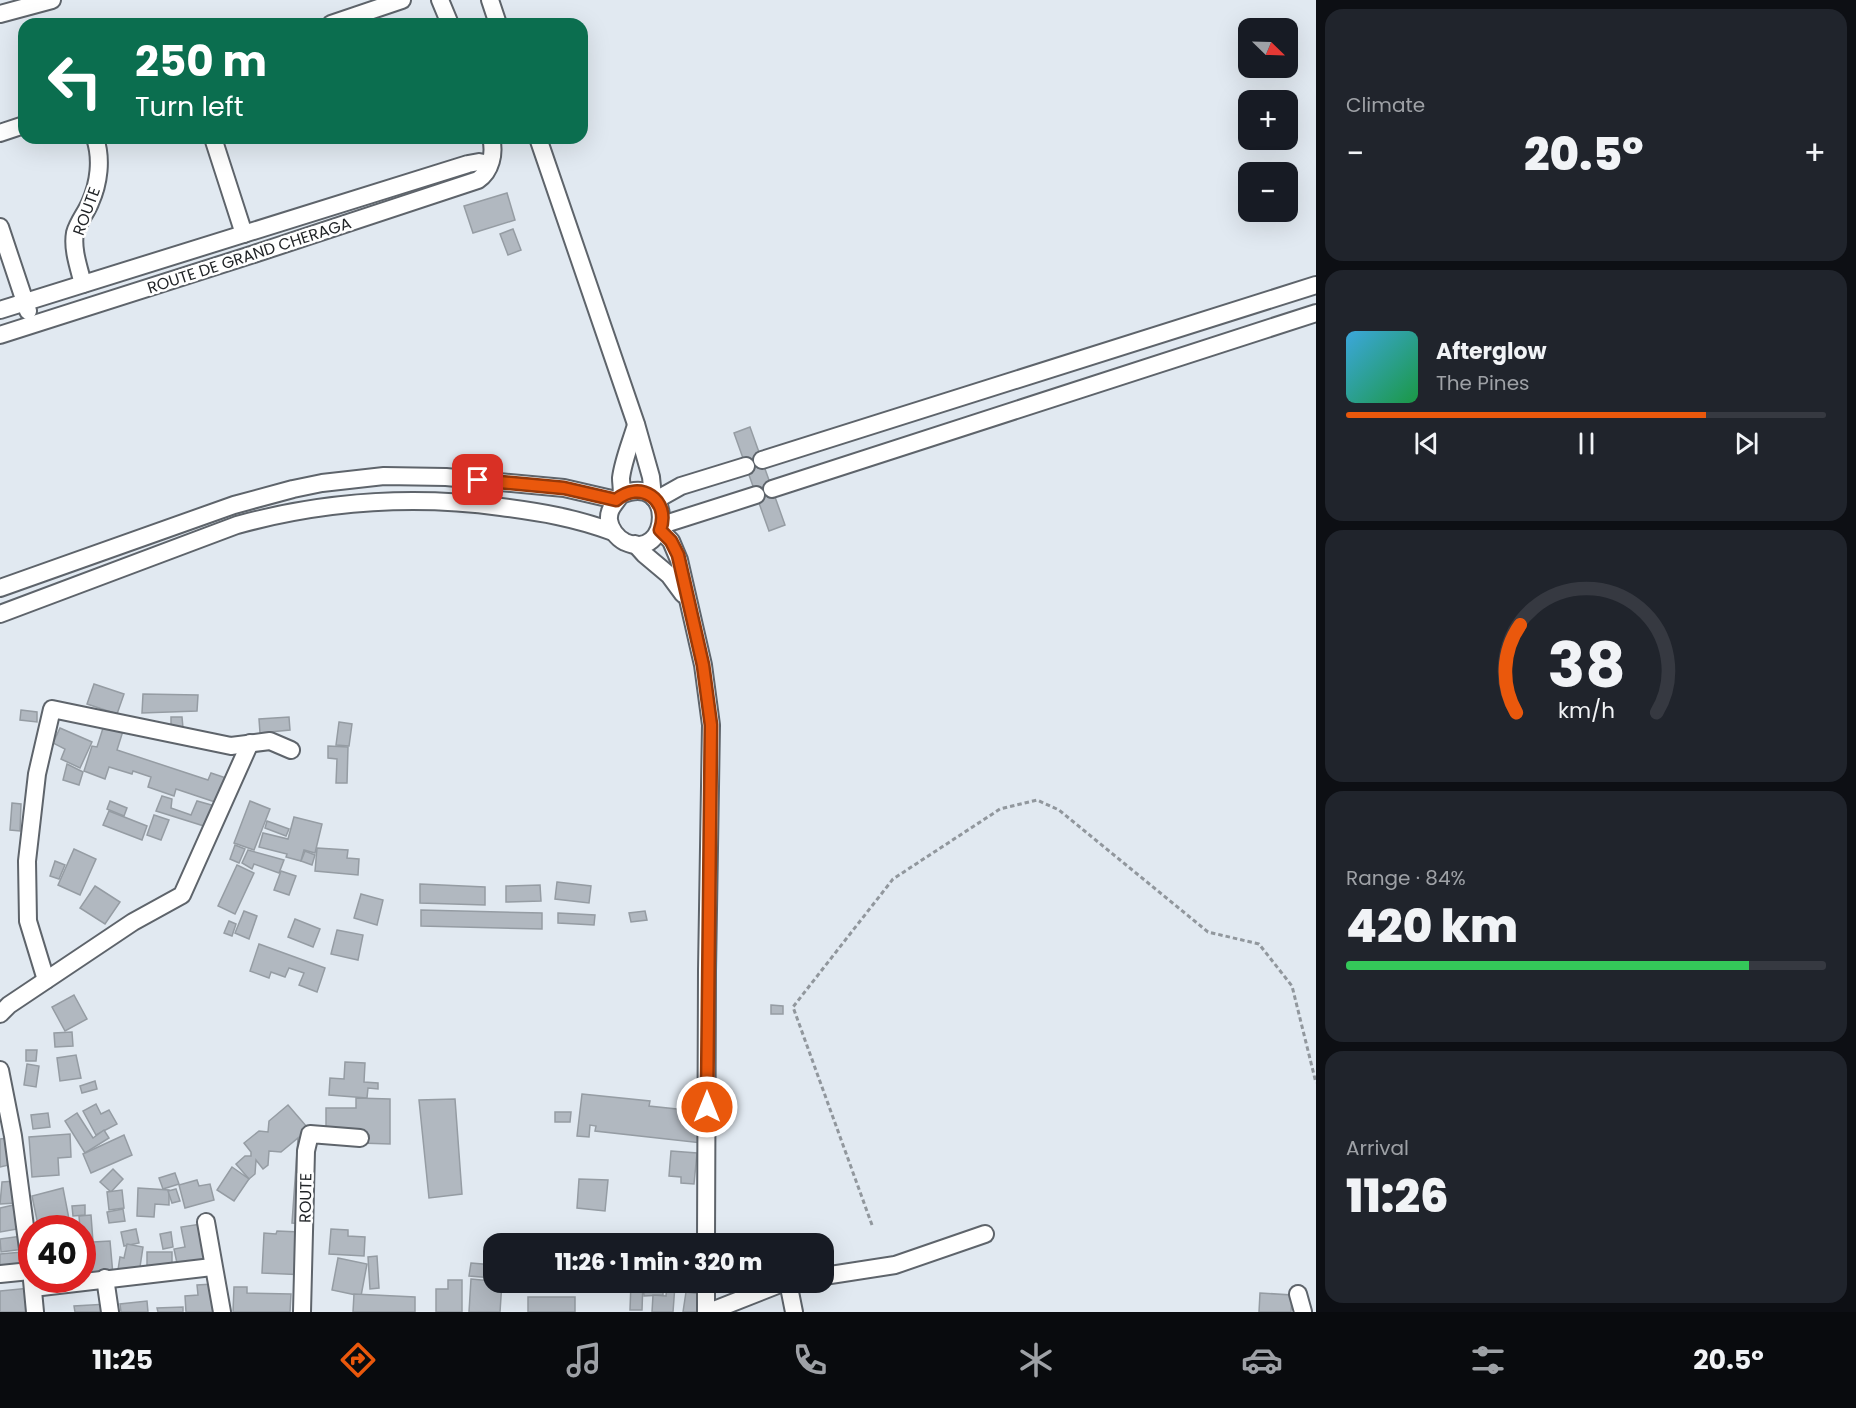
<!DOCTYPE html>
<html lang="en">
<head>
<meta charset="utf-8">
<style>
	body { margin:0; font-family:Poppins,sans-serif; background:#20242c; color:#f1f3f6; height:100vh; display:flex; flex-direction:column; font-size:22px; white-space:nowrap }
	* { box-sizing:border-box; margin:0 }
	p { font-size:20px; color:#9ea1a6 }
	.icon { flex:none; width:33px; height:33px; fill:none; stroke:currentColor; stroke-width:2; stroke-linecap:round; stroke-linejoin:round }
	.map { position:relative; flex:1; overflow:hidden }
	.side { display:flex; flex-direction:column; gap:9px; padding:9px; background:#0d0f14; width:540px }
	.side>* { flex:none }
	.guide { position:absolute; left:18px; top:18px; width:570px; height:126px; border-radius:18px; box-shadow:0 6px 24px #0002; background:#0b6e4f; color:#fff; overflow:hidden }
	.needle { width:39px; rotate:113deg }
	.fabs { position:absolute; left:1238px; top:18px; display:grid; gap:12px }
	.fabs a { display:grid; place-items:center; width:60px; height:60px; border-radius:12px; background:#171b24; box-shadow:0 6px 24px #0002; font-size:30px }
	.speed { position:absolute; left:18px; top:1215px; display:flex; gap:12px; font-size:30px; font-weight:700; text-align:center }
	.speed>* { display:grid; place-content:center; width:78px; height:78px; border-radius:50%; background:#171b24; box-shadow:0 6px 24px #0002; line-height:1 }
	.speed .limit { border:9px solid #d22; background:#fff; color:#111 }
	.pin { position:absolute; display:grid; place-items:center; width:51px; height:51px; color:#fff; margin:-26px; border-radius:12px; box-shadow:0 3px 9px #0006 }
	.me { position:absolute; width:66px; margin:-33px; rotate:0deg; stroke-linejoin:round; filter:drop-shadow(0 0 4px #0008) }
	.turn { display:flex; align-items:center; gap:21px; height:126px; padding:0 18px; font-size:27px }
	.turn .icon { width:78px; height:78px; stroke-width:2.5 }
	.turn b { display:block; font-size:42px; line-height:51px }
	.big { font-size:45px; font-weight:800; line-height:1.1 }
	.side .widget { flex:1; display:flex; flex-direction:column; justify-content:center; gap:9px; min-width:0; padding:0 21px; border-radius:18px; background:#20242c }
	.side .dial { align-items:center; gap:0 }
	.dial svg { height:156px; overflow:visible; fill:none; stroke:#363941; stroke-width:7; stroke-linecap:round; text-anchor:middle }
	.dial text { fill:#f1f3f6; stroke:none }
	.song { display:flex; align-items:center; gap:18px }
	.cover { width:72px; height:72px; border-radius:9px; background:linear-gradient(135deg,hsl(200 70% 55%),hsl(140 70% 35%)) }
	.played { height:6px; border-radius:3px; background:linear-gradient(90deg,#ea580c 75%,#363941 75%) }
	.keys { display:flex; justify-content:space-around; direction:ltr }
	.heat { display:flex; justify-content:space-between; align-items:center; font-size:33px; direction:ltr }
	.charge { height:9px; border-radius:4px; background:linear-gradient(90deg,#34c759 84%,#363941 0) }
	.trip { position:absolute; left:483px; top:1233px; width:351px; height:60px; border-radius:18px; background:#171b24; box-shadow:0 6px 24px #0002; font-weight:800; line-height:60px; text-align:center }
	.menu { display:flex; height:96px; justify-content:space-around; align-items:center; background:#090b0e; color:#9ea1a6 }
	.menu .icon { width:42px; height:42px }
	.menu .current { color:#ea580c }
	.menu b { font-size:27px; color:#f1f3f6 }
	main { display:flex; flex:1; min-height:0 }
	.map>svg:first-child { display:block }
	.building { fill:#b1b8c0; stroke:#959ca3; stroke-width:1.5 }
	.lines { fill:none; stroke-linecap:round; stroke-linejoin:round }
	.minor-casing { stroke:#5e646b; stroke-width:20 }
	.path { stroke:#91979d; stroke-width:3; stroke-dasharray:4.5 3; stroke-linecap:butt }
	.minor { stroke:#fff; stroke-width:16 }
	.route-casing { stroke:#983908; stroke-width:15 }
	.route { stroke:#ea580c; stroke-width:10 }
	.labels { text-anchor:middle; stroke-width:5; stroke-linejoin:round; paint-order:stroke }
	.street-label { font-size:16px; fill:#212427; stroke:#fff }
</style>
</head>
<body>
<main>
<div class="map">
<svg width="1316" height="1312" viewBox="0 0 1316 1312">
	<rect width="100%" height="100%" fill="#e1e9f1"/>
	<g class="building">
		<path d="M507,193L515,220L473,233L464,206Z"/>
		<path d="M513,229L521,250L508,255L500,234Z"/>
		<path d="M750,427L785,525L769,531L734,433Z"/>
		<path d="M94,684L124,694L117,714L87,704Z"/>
		<path d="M143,694L198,695L197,711L142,713Z"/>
		<path d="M21,710L37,712V722L20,720Z"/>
		<path d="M171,717H182L183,728L171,727Z"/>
		<path d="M289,717L290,730L260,733L259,719Z"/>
		<path d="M339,722L352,724L349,746L336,745Z"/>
		<path d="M104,725L123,731L117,750L208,780L211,773L226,778L218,803L176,789L174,796L148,787L151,777L133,771L132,774L109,767L105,779L84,771L92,746L97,747Z"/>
		<path d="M60,728L92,742L80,768L61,759L65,749L53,743Z"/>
		<path d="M328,746L348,747L347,783H336L337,759L328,758Z"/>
		<path d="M67,764L83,772L79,785L63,780Z"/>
		<path d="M162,796L172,799L171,808L191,815L197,801L215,806L204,826L156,811Z"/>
		<path d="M110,801L127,808L124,816L107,809Z"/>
		<path d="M250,801L270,809L254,850L234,843Z"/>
		<path d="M12,803L21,804L20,831L10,830Z"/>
		<path d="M109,811L147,826L142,840L103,825Z"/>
		<path d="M154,815L169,820L161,840L147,835Z"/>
		<path d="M294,817L322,824L315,853L304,850L301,861L286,857L287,854L259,847L263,833L288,839Z"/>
		<path d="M267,821L289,829L286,836L265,828Z"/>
		<path d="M235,845L245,849L239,863L230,859Z"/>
		<path d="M317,848L348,850L347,858L359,859L358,875L315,871Z"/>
		<path d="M74,849L96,859L80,895L58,885Z"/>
		<path d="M248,850L284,860L279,873L254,864L252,869L242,863Z"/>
		<path d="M305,851L315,855L312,865L301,861Z"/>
		<path d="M55,861L65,865L59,879L50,876Z"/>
		<path d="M237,865L254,873L235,914L218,906Z"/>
		<path d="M281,871L296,876L289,895L274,890Z"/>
		<path d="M557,882L591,886L589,903L555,899Z"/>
		<path d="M420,884L485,887V905L420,903Z"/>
		<path d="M540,885L541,901L506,902V886Z"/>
		<path d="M95,886L120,902L105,924L80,908Z"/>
		<path d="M361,894L383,900L377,925L354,918Z"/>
		<path d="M421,910L542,913V929L421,926Z"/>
		<path d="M244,911L257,916L249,939L235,933Z"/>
		<path d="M645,911L647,920L631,922L629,913Z"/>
		<path d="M558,913L595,915L594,925L558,923Z"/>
		<path d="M295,919L320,929L313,947L288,937Z"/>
		<path d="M229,921L236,924L232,936L224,933Z"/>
		<path d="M337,930L363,935L358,960L331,954Z"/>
		<path d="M259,944L325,968L317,992L299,985L304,973L289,968L285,977L271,972L269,978L250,971Z"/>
		<path d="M74,995L87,1019L65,1031L52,1007Z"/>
		<path d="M771,1005L783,1006V1014H771Z"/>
		<path d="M72,1032L73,1046L55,1047L54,1033Z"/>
		<path d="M26,1050H37L36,1061H26Z"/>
		<path d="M76,1055L81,1078L60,1081L57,1058Z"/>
		<path d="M345,1062L365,1063L364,1082L378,1083V1089L368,1088L367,1098L329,1095L330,1078L344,1079Z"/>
		<path d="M27,1064L39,1066L36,1087L24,1085Z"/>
		<path d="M95,1081L97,1089L82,1093L80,1086Z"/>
		<path d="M582,1094L650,1101L649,1106L705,1112L702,1143L595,1131L596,1126L590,1125L589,1137L577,1136Z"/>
		<path d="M356,1098L390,1099V1144L359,1143L326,1130V1108H356Z"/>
		<path d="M455,1099L462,1194L429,1198L419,1100Z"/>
		<path d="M96,1104L101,1114L109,1110L117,1124L96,1135L83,1111Z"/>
		<path d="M288,1105L313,1134L307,1224L292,1223L298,1138L281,1152L269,1151L268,1165L263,1169L256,1160L255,1174L249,1179L236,1164L245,1156H251V1152L244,1143L259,1131L268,1132L269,1121Z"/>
		<path d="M555,1112H571L570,1122H555Z"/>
		<path d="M48,1113L50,1127L33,1129L31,1115Z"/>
		<path d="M77,1113L93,1138L104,1130L109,1138L85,1153L65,1121Z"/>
		<path d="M70,1134L71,1157L58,1158L59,1175L32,1177L29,1137Z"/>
		<path d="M124,1135L132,1155L91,1173L83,1154Z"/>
		<path d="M7,1138L13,1164L0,1167V1139Z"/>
		<path d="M671,1151L697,1153L694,1184L681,1183V1177L669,1176Z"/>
		<path d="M232,1167L249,1179L234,1201L217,1190Z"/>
		<path d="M113,1169L123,1179L111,1192L100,1182Z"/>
		<path d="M175,1173L179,1184L163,1189L159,1178Z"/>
		<path d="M579,1179L608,1180L605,1211L577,1208Z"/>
		<path d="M197,1180L199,1186L210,1184L214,1200L185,1208L179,1185Z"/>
		<path d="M15,1181L16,1203L0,1204L2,1182Z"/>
		<path d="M63,1188L69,1219L38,1225L32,1196Z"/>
		<path d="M138,1188L169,1190V1205L155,1204L154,1217L137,1216Z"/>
		<path d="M176,1189L180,1201L172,1203L168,1191Z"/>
		<path d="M122,1190L124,1208L109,1210L107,1192Z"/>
		<path d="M18,1204L23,1228L0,1232V1208Z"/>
		<path d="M85,1205V1215L73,1216L72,1206Z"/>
		<path d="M123,1209L125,1221L109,1223L107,1212Z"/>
		<path d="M91,1215L93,1242L110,1241L113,1275L82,1277V1228H80L79,1216Z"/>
		<path d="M201,1224L208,1263L178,1268L174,1249L185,1247L181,1227Z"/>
		<path d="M136,1229L139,1243L124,1246L121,1232Z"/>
		<path d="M331,1229L348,1230V1236L365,1237L364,1256L329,1254Z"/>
		<path d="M277,1231L300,1232L307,1275L262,1273L264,1233L276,1234Z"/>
		<path d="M171,1232L173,1247L163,1249L160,1234Z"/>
		<path d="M22,1236L24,1249L1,1252L0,1239Z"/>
		<path d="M127,1244L143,1247L138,1280L117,1276L120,1257L124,1258Z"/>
		<path d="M22,1252L24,1273L0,1276V1254Z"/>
		<rect x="147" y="1252" width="25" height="28"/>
		<path d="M377,1256L379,1288L370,1289L368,1257Z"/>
		<path d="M338,1258L367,1264L361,1296L332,1290Z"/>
		<path d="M471,1263L494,1265V1278L469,1276Z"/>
		<path d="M471,1279L502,1282L500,1312H469Z"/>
		<path d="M448,1280H462V1312H436V1289H448Z"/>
		<path d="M631,1282H643L642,1310H630Z"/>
		<path d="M679,1282H698L699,1291L679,1292Z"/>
		<path d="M213,1284L215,1312H186L185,1296L198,1295L197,1285Z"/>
		<path d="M643,1284H663V1295L644,1296Z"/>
		<path d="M667,1284L675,1285L673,1312H652L653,1295L666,1296Z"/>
		<path d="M234,1287H247V1293L291,1294L290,1312H233Z"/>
		<path d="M30,1288L32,1312H0V1291Z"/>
		<path d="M686,1292L701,1294L698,1312H683Z"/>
		<path d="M1260,1293L1292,1295L1291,1312H1259Z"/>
		<path d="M354,1294L415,1297V1312H353Z"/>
		<rect x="528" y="1297" width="47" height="15"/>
		<path d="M147,1301L148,1312H121L120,1304Z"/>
		<path d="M108,1304V1312H75L74,1306Z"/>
		<path d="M183,1307V1312H158L157,1308Z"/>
	</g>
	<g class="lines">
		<defs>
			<g id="minor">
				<path d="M440,0L450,24"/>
				<path d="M490,0L498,24"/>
				<path d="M0,14L52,0"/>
				<path d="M331,24L402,0"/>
				<path d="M0,133L24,125"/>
				<path d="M213,138L244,234"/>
				<path d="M538,138L636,424L651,477L653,497"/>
				<path d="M0,227L28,311"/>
				<path d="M83,284C79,268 72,249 75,233C78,222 86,213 90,203C99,183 102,159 95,138"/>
				<path d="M0,310L468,164L479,162L489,164"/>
				<path d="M0,335L254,254L478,180C491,171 495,153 491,138"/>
				<path d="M762,460L1316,285"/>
				<path d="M772,489L1316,313"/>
				<path d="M621,495C676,471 671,563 625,542C617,538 610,529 609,520C608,509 615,504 620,496C623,492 621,484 621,478C623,461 631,442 636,425"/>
				<path d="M656,500L681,486L746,466"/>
				<path d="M662,525L756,495"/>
				<path d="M660,530L671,541L679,560L703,665L711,725L707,971L706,1244"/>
				<path d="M635,544L644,554L669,575L683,594"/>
				<path d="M0,588L234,505L293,489L322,483L384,476L446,477L564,488L616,500"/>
				<path d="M0,614L237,525C325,501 411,495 501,507C540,512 576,518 613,532"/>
				<path d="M46,980L28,921L27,861L37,774L52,709L231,746L270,741L291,750"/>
				<path d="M0,1014L9,1005L133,922L182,895L250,743"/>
				<path d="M0,1070L13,1136L32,1279"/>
				<path d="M206,1222L222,1312"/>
				<path d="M0,1274L30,1271"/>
				<path d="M824,1276L895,1265L985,1234"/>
				<path d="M105,1278L110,1312"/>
				<path d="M32,1280L35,1312"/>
				<path d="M788,1282L794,1312"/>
				<path d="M33,1288L212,1267"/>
				<path d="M1298,1294L1303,1312"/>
				<path d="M302,1312L306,1151L310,1134L360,1138"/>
				<path d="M706,1312V1282"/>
				<path d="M709,1312L785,1282"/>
			</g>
		</defs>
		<use href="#minor" class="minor-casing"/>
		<path class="path" d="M872,1225L793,1007L893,879L1000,809L1037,800L1059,810L1208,932L1259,944L1292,986L1316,1083"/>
		<use href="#minor" class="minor"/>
	</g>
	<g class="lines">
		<defs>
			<path id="route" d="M478,480L564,488L616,500C640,479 671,500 660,530L671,541L678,555L703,665L711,725L707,1107"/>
		</defs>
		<use href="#route" class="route-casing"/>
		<use href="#route" class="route"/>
	</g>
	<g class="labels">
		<g class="street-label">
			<text transform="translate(86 211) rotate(-70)" y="6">ROUTE</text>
			<text transform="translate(249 255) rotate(-18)" y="6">ROUTE DE GRAND CHERAGA</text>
			<text transform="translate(305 1198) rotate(-89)" y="6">ROUTE</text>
		</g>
	</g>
</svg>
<div class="fabs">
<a><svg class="needle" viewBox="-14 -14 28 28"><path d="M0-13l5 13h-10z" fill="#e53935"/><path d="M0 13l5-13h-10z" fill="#9ea1a6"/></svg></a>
<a>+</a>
<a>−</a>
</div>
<div class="speed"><div class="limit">40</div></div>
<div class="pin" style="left:478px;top:480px;background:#d93025"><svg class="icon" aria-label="arrive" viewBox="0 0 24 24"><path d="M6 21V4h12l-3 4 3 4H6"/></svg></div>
<svg class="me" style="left:707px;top:1107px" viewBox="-20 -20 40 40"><circle r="17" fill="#ea580c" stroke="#fff" stroke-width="3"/><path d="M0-11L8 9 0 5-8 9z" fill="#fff"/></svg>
<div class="trip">11:26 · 1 min · 320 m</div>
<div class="guide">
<div class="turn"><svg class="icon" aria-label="left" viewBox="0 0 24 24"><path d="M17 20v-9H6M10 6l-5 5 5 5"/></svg><div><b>250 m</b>Turn left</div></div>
</div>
</div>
<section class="side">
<div class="widget"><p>Climate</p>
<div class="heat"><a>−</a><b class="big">20.5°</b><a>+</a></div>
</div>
<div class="widget">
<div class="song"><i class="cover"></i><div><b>Afterglow</b><p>The Pines</p></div></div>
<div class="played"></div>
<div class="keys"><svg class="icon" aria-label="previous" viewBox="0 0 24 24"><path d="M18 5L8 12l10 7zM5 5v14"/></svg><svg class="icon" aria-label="pause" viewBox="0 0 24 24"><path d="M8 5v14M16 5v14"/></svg><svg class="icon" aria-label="next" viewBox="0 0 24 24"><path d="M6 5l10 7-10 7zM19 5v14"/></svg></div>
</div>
<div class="widget dial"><svg viewBox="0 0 100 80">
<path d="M14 69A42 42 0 1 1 86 69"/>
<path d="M14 69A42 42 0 0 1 16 24" stroke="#ea580c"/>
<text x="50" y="56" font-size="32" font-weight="700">38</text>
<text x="50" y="72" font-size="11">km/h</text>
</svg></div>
<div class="widget"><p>Range · 84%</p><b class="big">420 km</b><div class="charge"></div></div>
<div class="widget"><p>Arrival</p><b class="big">11:26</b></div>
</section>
</main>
<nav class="menu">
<b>11:25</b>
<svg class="icon current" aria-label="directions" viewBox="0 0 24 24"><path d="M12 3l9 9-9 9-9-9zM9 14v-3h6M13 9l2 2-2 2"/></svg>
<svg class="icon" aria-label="music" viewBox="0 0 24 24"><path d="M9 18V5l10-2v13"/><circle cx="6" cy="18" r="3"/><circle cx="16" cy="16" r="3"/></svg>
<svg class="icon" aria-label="phone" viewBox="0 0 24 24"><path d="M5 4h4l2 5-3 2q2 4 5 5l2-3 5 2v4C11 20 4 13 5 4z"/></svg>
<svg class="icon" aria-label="climate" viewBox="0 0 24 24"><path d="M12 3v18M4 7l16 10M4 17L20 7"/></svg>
<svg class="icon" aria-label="car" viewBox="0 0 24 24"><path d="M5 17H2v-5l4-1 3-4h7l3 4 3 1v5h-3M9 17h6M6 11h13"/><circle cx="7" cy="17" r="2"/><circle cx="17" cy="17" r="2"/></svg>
<svg class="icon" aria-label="filters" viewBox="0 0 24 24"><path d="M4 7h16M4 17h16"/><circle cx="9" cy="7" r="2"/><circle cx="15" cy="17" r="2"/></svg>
<b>20.5°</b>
</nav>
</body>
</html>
